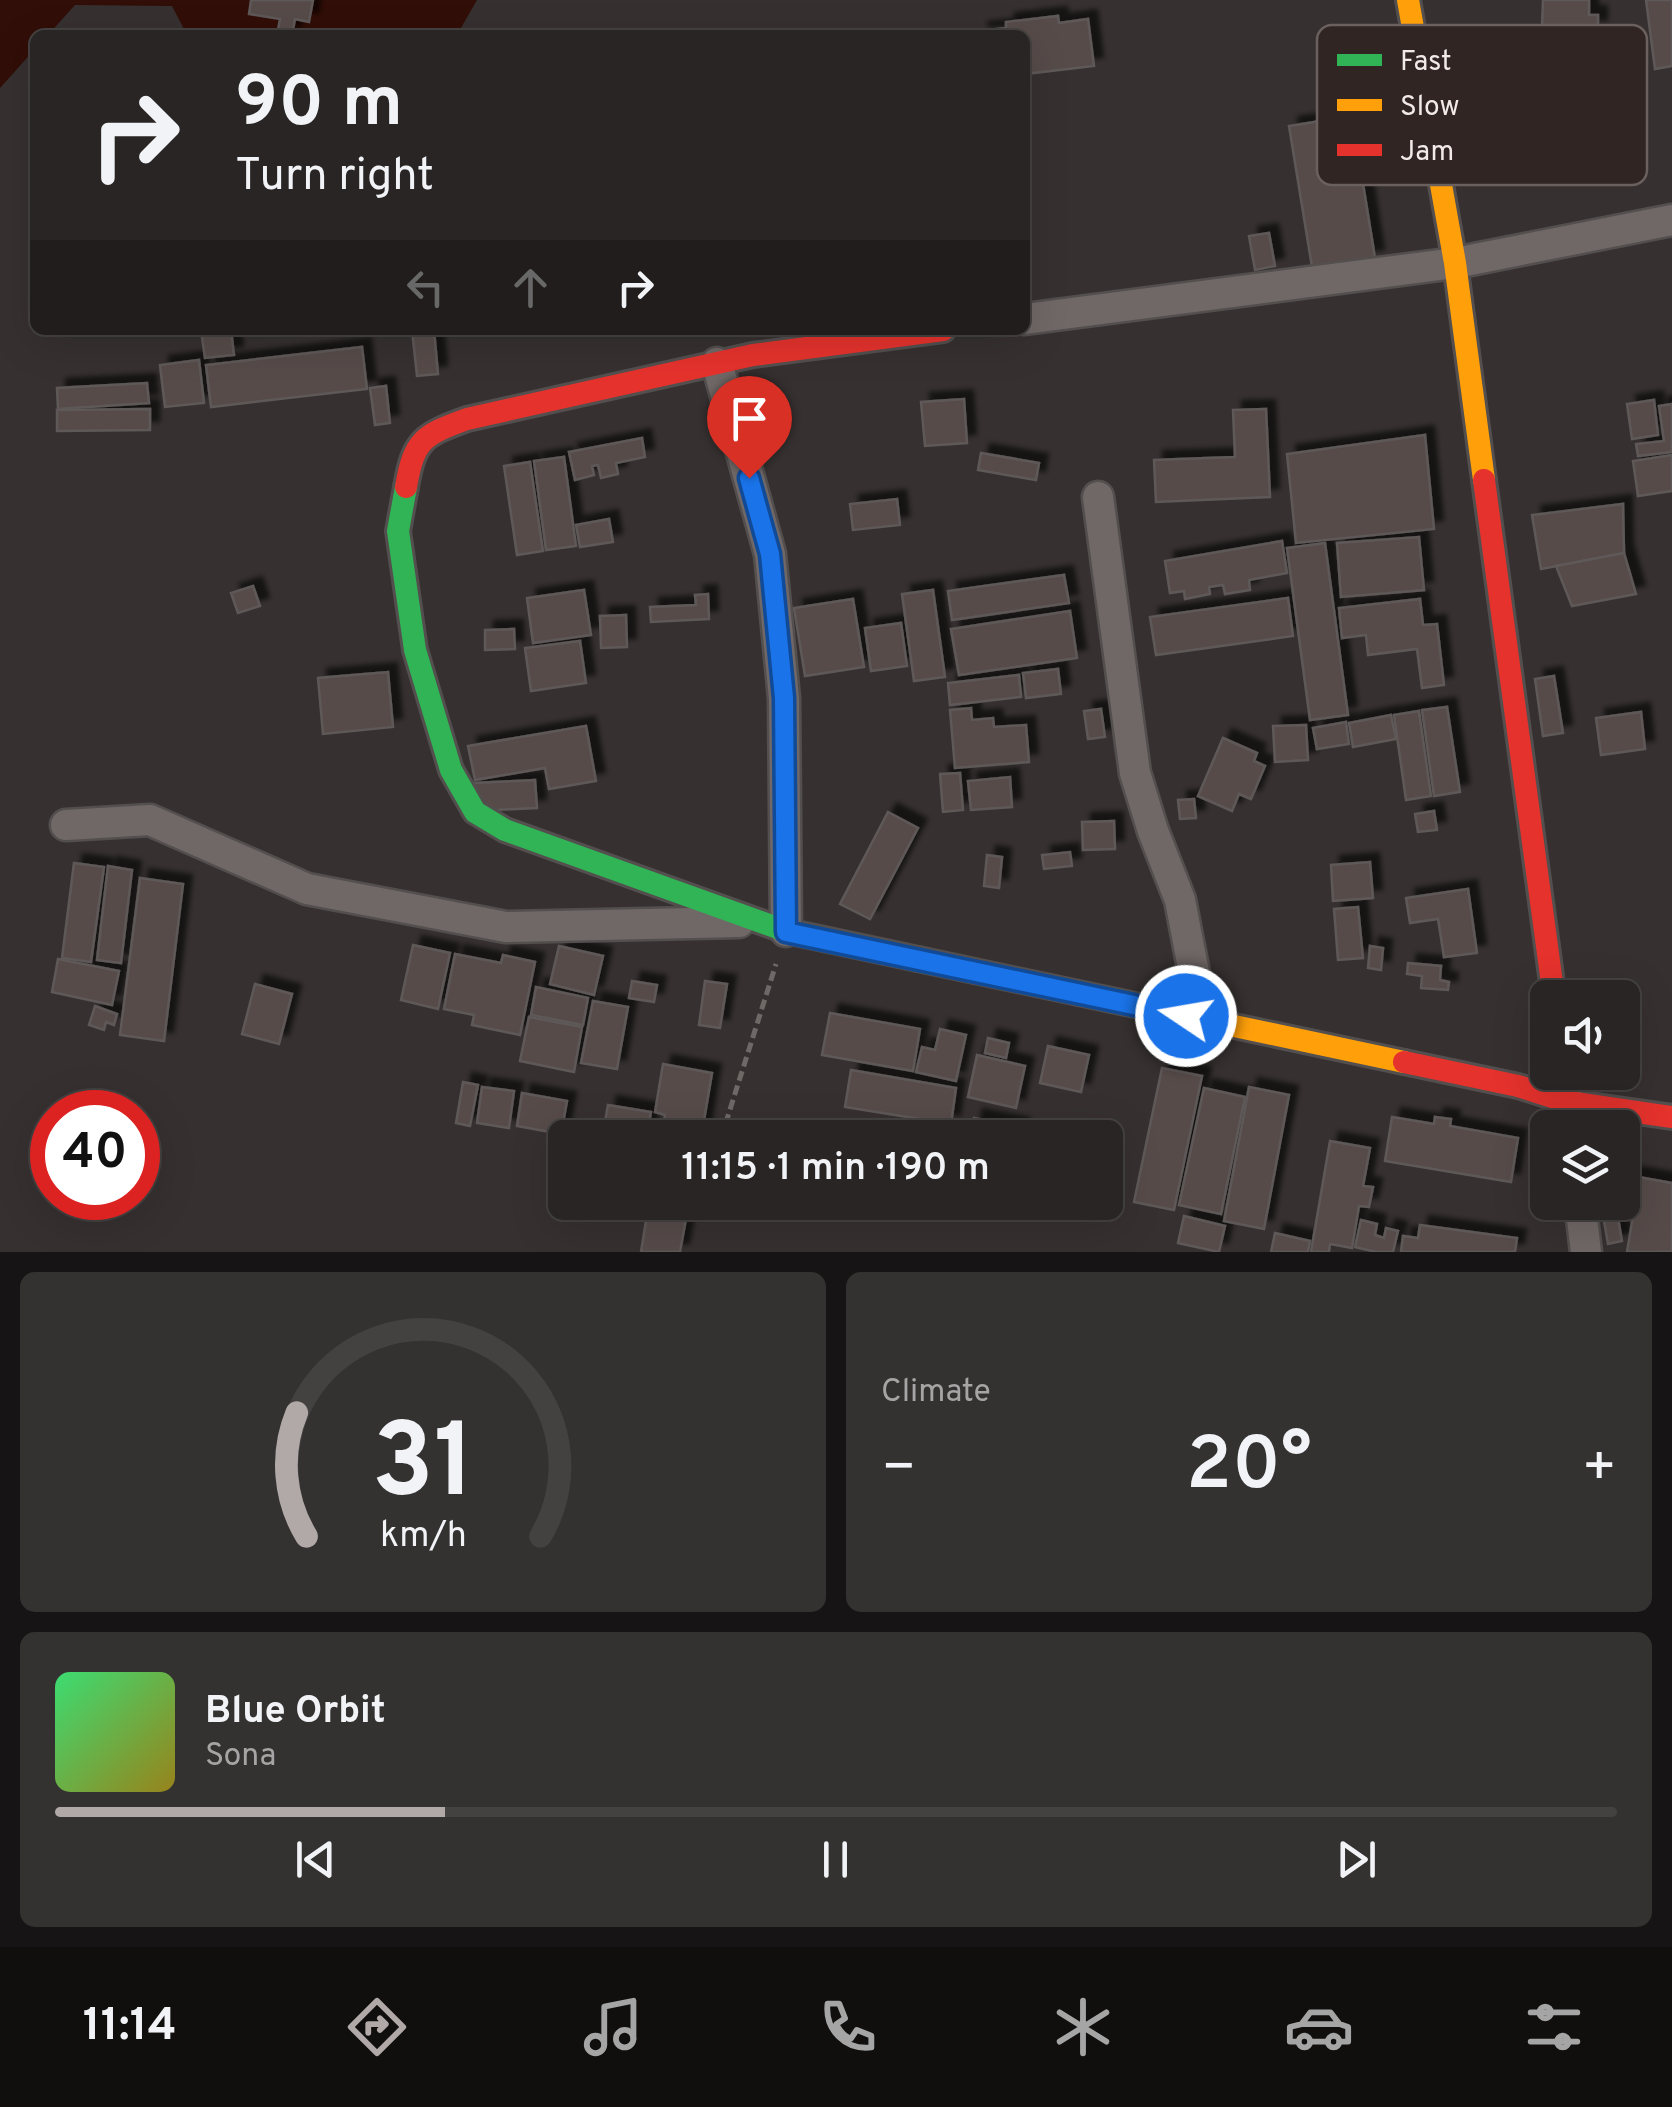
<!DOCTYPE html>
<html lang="en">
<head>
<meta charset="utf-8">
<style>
	body { margin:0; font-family:Overpass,sans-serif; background:#343131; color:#f1f3f6; height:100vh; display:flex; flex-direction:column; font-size:38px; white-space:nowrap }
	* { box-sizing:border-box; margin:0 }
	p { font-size:32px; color:#a5a5a6 }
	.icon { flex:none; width:55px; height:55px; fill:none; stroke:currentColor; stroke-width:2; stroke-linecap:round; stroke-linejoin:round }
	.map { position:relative; height:1252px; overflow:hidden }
	.drawer { display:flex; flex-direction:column; gap:20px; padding:20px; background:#161414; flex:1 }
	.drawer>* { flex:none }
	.hud { position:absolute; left:30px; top:30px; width:1000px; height:305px; border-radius:15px; box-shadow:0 10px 40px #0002,0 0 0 2px #444241; background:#282524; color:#f1f3f6; overflow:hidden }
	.tools { position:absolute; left:1530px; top:980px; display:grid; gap:20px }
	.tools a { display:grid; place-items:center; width:110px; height:110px; border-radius:15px; background:#282524; box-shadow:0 10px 40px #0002,0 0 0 2px #444241; font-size:50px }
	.speed { position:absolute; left:30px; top:1090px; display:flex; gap:20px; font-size:50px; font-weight:700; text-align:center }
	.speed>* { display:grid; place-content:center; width:130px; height:130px; border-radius:50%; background:#282524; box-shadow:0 10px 40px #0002,0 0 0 2px #444241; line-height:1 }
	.speed .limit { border:15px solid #d22; background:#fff; color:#111 }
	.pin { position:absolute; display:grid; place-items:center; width:85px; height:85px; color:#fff; margin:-102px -42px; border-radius:50% 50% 50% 0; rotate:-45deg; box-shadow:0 0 10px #0007 }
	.pin .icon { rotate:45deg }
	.me { position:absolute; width:110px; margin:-55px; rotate:282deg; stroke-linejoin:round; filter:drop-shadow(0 0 8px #0008) }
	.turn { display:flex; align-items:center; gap:35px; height:210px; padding:0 40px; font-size:45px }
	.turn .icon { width:130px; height:130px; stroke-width:2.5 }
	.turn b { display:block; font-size:70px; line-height:85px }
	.lanes { display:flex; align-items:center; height:95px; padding:0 40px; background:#0003; justify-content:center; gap:50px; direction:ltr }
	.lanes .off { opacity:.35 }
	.big { font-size:75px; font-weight:600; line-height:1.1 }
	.drawer .tile { flex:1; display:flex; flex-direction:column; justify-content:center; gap:15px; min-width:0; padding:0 35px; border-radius:15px; background:#343131 }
	.drawer .dial { align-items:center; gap:0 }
	.dial svg { height:260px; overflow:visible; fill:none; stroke:#444241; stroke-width:7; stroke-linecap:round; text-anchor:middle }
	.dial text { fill:#f1f3f6; stroke:none }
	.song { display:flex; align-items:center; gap:30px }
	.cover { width:120px; height:120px; border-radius:15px; background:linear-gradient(135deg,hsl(140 70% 55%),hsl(50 70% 35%)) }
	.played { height:10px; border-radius:5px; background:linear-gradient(90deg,#b0a9a8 25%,#444241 25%) }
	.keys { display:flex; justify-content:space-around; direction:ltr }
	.heat { display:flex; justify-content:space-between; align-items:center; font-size:55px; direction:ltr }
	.drawer .tiles { flex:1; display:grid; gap:20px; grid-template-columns:1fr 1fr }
	.tile:last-child { grid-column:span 2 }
	.trip { position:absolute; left:548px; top:1120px; width:575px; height:100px; border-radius:15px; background:#282524; box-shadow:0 10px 40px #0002,0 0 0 2px #444241; font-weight:600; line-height:100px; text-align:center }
	.tabs { display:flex; height:160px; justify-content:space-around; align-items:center; background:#100f0e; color:#a5a5a6 }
	.tabs .icon { width:70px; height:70px }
	.tabs .selected { color:#b0a9a8 }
	.tabs b { font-size:45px; color:#f1f3f6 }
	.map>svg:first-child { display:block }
	.water { fill:#310e07 }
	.building { fill:#564c4a; stroke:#5e5958; stroke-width:2.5; filter:url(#shadow) }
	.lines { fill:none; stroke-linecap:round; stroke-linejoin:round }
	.street-casing { stroke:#534f4e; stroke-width:35 }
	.fast-casing { stroke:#534f4e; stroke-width:28 }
	.slow-casing { stroke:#534f4e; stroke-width:28 }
	.jam-casing { stroke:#534f4e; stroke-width:28 }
	.path { stroke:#6e6867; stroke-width:5; stroke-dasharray:10 5; stroke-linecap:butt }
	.street { stroke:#706867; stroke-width:30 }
	.fast { stroke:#30b455; stroke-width:22 }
	.slow { stroke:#ff9f0a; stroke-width:22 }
	.jam { stroke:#e5322d; stroke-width:22 }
	.route-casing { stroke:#114b97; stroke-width:25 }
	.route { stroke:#1a73e8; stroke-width:18 }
	.key { fill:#302522; stroke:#6a605d; stroke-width:2.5 }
	.key-label { font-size:28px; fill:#f1eae8 }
</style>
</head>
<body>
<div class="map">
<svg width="1672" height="1252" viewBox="0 0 1672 1252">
	<defs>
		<filter id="shadow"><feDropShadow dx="9" dy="-9" stdDeviation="2.5" flood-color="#0009"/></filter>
	</defs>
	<rect width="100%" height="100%" fill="#363130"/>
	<path class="water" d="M0,0H477L457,35H187L172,6L75,5L48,35H35V49L0,88Z"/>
	<g class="building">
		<path d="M251,0H313L309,22L295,19L292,35H277L280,19L249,14Z"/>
		<path d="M1543,0H1589V15H1598V29L1542,27Z"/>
		<path d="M1646,0H1672V66L1655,69Z"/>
		<path d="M1058,16L1059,23L1088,19L1094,66L1025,74V35H980L979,31L1006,28V22Z"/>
		<path d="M1352,116L1375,258L1312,267L1289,126Z"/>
		<path d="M1269,233L1275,266L1255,270L1249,236Z"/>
		<path d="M201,330H231L234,355L205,358Z"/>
		<path d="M412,330H434L438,374L417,376Z"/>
		<path d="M362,347L367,389L211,407L206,365Z"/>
		<path d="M199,360L204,403L165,407L160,365Z"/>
		<path d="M147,383L149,403L58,409L57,388Z"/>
		<path d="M386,386L390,423L375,425L370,388Z"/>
		<path d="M964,399L967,443L925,446L921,402Z"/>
		<path d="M1654,400L1658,435L1632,439L1627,404Z"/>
		<path d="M1672,404V452L1638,456L1636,444L1664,441L1659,406Z"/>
		<path d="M150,409V430L57,431V410Z"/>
		<path d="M1266,409L1270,497L1156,502L1154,460L1235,457L1233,410Z"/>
		<path d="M1425,435L1434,529L1296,543L1287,454Z"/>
		<path d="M642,438L645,457L616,463L618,474L601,478L598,465L592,466L594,475L575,480L569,452Z"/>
		<path d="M981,453L1039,463L1036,480L978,470Z"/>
		<path d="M1672,455V491L1638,496L1633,461Z"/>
		<path d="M564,457L576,546L546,550L534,461Z"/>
		<path d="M530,462L543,551L517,555L504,466Z"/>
		<path d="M897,499L900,525L853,530L850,504Z"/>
		<path d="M1623,504L1624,553L1541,569L1532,515Z"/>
		<path d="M609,519L613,542L580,547L576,525Z"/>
		<path d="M1419,537L1424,590L1341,597L1337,543Z"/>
		<path d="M1282,541L1287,573L1249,580L1250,590L1225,594L1223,585L1209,587L1210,594L1185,599L1184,591L1170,593L1165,561Z"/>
		<path d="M1325,543L1348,715L1310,720L1287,548Z"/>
		<path d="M1624,553L1636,594L1572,606L1556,566Z"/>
		<path d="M1064,575L1069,603L952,620L948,591Z"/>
		<path d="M253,586L260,606L238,613L231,593Z"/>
		<path d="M584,590L591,635L533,643L527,598Z"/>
		<path d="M933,590L945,677L914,681L902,594Z"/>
		<path d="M708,594L709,619L651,622L650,607L696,605L695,595Z"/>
		<path d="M1288,598L1293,636L1156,655L1150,617Z"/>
		<path d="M853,599L864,667L805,676L794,608Z"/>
		<path d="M1420,599L1423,625L1437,624L1444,685L1422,688L1417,649L1368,655L1366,635L1342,638L1339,608Z"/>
		<path d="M1070,611L1077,658L959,675L951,629Z"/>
		<path d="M626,615L627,647L601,648L600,616Z"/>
		<path d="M901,623L907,666L871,671L865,628Z"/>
		<path d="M514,629L515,649L485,650V630Z"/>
		<path d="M580,641L586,683L531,691L525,648Z"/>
		<path d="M1058,669L1061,694L1026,698L1023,673Z"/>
		<path d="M388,672L393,727L323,734L318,678Z"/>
		<path d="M1019,675L1021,697L950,705L948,683Z"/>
		<path d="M1554,676L1563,733L1543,736L1535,679Z"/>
		<path d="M1447,707L1460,792L1434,796L1422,710Z"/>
		<path d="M971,708L972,720L993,718L994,727L1026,725L1029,762L955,768L950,710Z"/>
		<path d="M1101,709L1105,737L1088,739L1084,711Z"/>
		<path d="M1419,711L1431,796L1406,800L1394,715Z"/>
		<path d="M1641,712L1645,749L1601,755L1596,718Z"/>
		<path d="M1391,715L1396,739L1353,747L1349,723Z"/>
		<path d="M1346,722L1349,744L1317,749L1313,728Z"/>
		<path d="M1306,725L1308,760L1275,762L1273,726Z"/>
		<path d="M586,726L596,781L549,789L545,768L475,780L468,746Z"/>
		<path d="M1223,738L1257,753L1254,761L1265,766L1251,799L1239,794L1232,811L1198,796Z"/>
		<path d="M960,773L963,810L943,812L940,774Z"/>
		<path d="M1010,777L1012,807L971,810L968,781Z"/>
		<path d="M535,780L537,808L476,811L474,783Z"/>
		<path d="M1194,799L1196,818L1180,819L1178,800Z"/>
		<path d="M1434,811L1437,830L1418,832L1415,814Z"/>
		<path d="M888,812L918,828L870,919L840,904Z"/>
		<path d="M1114,821L1115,849L1083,850L1082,822Z"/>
		<path d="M1070,852L1072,866L1044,869L1042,855Z"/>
		<path d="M987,855L1002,857L999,888L984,886Z"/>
		<path d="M1370,862L1373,898L1333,901L1331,865Z"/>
		<path d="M74,863L104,867L91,962L62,958Z"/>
		<path d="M108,866L132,870L121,963L97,960Z"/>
		<path d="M140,878L183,884L164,1041L120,1035Z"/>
		<path d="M1468,889L1477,953L1444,957L1438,919L1410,923L1406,898Z"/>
		<path d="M1358,907L1363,958L1338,960L1334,909Z"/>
		<path d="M413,945L450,953L438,1009L401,1000Z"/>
		<path d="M559,946L603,956L594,995L550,984Z"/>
		<path d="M1370,946L1383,948L1381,970L1368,968Z"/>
		<path d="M455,954L501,963L503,955L535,962L520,1035L472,1025L474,1015L444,1009Z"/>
		<path d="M58,959L119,971L112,1005L52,992Z"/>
		<path d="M1408,963L1441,966L1440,980L1449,982L1448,990L1421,988L1422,976L1407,974Z"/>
		<path d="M632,981L657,985L654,1002L629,998Z"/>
		<path d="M705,981L727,984L720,1028L699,1025Z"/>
		<path d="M255,984L292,994L279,1044L242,1034Z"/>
		<path d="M536,987L588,998L583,1025L531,1015Z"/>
		<path d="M593,1001L628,1007L617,1069L581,1063Z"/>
		<path d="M95,1006L117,1014L114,1025L106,1022L104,1030L89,1025Z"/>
		<path d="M830,1013L920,1029L913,1071L822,1055Z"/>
		<path d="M529,1017L582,1027L574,1072L520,1061Z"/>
		<path d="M940,1029L966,1035L956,1081L916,1072L922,1047L935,1050Z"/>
		<path d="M988,1038L1009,1043L1006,1058L985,1053Z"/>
		<path d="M1048,1046L1089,1055L1081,1092L1040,1083Z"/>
		<path d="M977,1055L1025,1066L1016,1108L968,1097Z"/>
		<path d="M663,1064L712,1073L701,1138H661L665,1115L655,1112Z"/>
		<path d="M1162,1068L1202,1076L1174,1210L1134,1202Z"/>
		<path d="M851,1070L956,1088L951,1124L845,1107Z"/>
		<path d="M463,1082L478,1085L470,1126L456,1123Z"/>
		<path d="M482,1087L514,1091L509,1128L477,1123Z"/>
		<path d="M1249,1087L1289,1095L1264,1229L1224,1221Z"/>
		<path d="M1204,1088L1245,1097L1221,1214L1179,1205Z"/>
		<path d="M522,1093L567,1101L561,1134L517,1126Z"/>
		<path d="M608,1105L651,1112L647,1134L656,1136V1138H602Z"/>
		<path d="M1392,1117L1434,1124L1435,1117L1451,1119L1450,1126L1518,1138L1511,1182L1385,1161Z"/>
		<path d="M974,1118L1021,1127L1019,1138H970Z"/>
		<path d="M1330,1141L1370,1148L1363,1186L1373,1187L1369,1207L1359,1206L1352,1248L1330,1244L1329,1252H1311Z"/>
		<path d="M1622,1174L1672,1183V1252H1627L1635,1204L1622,1202Z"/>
		<path d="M649,1202H689L680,1252H641Z"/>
		<path d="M1184,1216L1225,1226L1219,1252L1178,1243Z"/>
		<path d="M1618,1218L1622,1241L1608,1244L1604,1221Z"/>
		<path d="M1361,1220L1377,1224L1375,1235L1384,1238L1386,1228L1398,1231L1393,1252H1376L1355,1247Z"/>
		<path d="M1420,1225L1517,1238L1515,1252H1401L1403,1236L1418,1238Z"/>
		<path d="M1275,1233L1310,1241L1308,1252H1271Z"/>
	</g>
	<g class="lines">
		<defs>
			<g id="street">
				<path d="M1025,319L1455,263L1672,220"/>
				<path d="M717,363L770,554L784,698L786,931"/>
				<path d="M1098,497L1135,773L1153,831L1180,900L1195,978L1222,1024"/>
				<path d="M66,825L150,820L307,889L506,927L739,922"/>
				<path d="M1564,1072L1571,1128"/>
				<path d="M1580,1202L1586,1252"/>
			</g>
			<path id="fast" d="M406,487L398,531L415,650L451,770L475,812L505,830L786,931L918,959"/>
			<g id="slow">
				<path d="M1408,0L1455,263L1484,480"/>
				<path d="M918,959L1404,1062"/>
			</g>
			<g id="jam">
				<path d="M1484,480L1554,998"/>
				<path d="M406,487C414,440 423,435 467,419L753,355L943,330"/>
				<path d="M1404,1062L1518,1086L1568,1102L1672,1117"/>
			</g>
		</defs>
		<use href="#street" class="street-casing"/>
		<use href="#fast" class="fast-casing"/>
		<use href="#slow" class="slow-casing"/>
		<use href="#jam" class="jam-casing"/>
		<path class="path" d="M721,1138L776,964"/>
		<use href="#street" class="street"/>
		<use href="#fast" class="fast"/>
		<use href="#slow" class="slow"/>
		<use href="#jam" class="jam"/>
	</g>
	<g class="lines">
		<defs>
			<path id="route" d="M749,478L770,554L784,698L786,932L1186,1016"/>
		</defs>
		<use href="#route" class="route-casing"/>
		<use href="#route" class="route"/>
	</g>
	<rect x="1317" y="25" width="330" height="160" rx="15" class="key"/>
	<rect x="1337" y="54" width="45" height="12" fill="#30b455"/>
	<rect x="1337" y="99" width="45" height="12" fill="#ff9f0a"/>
	<rect x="1337" y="144" width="45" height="12" fill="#e5322d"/>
	<g class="key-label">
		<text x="1400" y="70">Fast</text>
		<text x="1400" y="115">Slow</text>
		<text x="1400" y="160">Jam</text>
	</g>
</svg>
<div class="tools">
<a><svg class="icon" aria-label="sound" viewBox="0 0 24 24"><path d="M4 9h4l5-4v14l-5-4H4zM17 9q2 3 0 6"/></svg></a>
<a><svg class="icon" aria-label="layers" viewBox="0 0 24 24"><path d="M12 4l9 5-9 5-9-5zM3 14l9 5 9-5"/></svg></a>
</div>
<div class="speed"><div class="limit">40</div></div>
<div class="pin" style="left:749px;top:478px;background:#d93025"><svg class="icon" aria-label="arrive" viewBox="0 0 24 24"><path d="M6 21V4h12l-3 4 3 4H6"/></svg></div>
<svg class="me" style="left:1186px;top:1016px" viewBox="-20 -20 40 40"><circle r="17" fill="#1a73e8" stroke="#fff" stroke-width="3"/><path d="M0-11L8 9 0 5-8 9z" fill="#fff"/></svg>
<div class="trip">11:15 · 1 min · 190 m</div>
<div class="hud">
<div class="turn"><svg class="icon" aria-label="right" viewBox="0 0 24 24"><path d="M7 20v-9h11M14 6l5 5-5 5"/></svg><div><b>90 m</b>Turn right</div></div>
<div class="lanes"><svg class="icon off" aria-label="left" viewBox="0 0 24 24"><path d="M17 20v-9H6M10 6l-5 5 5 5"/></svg><svg class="icon off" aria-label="ahead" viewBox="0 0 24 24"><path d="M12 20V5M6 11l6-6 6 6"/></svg><svg class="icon" aria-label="right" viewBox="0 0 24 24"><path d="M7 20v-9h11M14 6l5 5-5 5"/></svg></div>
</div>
</div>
<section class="drawer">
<div class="tiles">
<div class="tile dial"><svg viewBox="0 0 100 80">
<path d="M14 69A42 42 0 1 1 86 69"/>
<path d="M14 69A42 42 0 0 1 11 31" stroke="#b0a9a8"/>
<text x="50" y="56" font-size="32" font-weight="700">31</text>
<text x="50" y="72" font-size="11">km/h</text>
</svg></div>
<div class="tile"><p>Climate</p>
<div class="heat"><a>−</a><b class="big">20°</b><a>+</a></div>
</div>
<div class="tile">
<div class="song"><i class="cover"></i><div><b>Blue Orbit</b><p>Sona</p></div></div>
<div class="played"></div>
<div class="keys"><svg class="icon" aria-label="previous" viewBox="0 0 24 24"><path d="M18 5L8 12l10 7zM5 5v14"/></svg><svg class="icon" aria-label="pause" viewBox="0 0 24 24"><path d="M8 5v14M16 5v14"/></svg><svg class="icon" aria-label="next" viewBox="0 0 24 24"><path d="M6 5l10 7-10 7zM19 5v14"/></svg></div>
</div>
</div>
</section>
<nav class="tabs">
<b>11:14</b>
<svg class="icon selected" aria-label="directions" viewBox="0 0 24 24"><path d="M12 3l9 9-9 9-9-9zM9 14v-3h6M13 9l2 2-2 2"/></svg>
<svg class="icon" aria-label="music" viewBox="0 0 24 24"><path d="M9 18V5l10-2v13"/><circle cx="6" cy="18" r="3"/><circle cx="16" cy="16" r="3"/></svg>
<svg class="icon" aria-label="phone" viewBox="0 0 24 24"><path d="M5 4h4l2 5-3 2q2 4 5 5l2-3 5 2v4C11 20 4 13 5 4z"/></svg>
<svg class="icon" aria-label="climate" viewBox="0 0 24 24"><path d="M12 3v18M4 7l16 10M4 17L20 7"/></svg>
<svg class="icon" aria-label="car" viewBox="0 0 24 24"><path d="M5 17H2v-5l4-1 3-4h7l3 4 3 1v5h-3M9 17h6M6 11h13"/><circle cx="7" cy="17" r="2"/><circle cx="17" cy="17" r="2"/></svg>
<svg class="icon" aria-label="filters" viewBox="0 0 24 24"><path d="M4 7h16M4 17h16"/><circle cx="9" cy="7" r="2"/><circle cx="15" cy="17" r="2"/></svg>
</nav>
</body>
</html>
